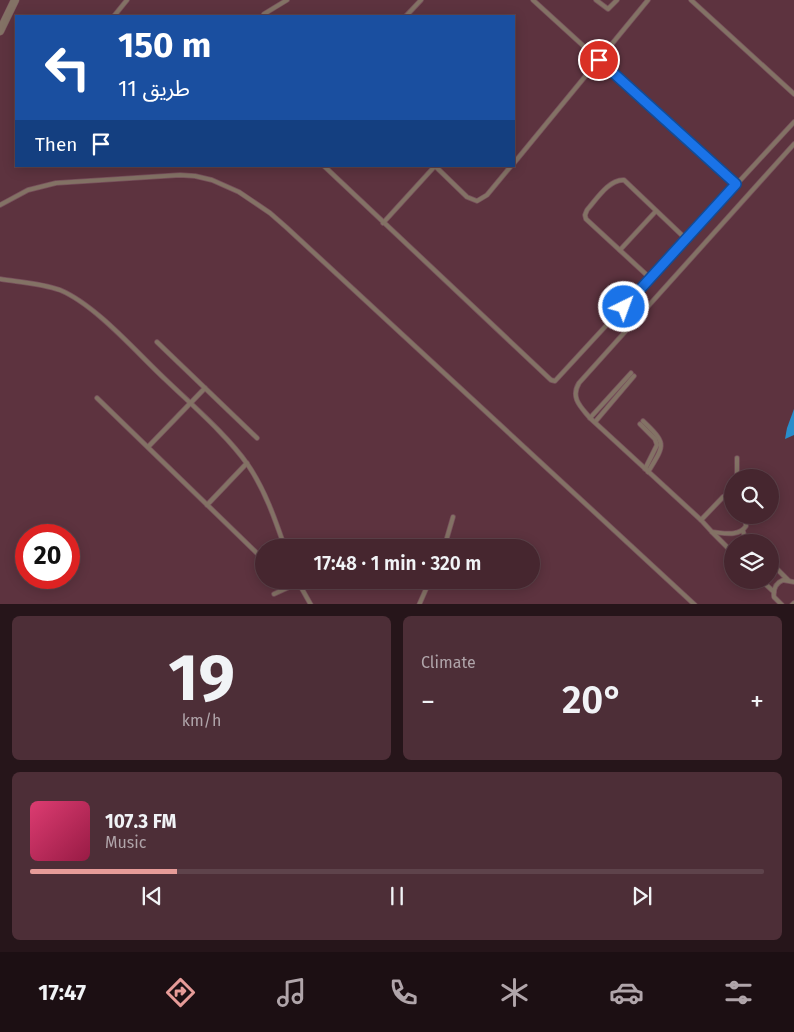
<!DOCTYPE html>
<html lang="en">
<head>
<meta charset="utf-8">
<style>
	body { margin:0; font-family:"Fira Sans","Noto Sans Arabic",sans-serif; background:#4d2e37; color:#f1f3f6; height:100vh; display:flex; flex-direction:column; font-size:19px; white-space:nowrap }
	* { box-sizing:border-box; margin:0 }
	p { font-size:16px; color:#b0a5aa }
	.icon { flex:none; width:28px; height:28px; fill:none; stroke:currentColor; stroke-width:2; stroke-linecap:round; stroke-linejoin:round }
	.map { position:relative; height:604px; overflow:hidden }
	.sheet { display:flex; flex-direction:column; gap:12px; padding:12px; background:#26151a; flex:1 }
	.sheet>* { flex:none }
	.guide { position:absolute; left:15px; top:15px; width:500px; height:152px; border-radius:0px; box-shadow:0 2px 12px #0003,0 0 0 1px #5e434b; background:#1a4fa0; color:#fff; overflow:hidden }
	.tools { position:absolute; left:724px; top:469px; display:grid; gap:10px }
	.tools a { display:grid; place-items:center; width:55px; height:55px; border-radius:50%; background:#46262f; box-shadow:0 2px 12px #0003,0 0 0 1px #5e434b; font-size:25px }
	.speed { position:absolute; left:15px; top:524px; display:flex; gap:10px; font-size:25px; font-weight:700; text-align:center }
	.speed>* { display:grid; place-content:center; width:65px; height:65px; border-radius:50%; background:#46262f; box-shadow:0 2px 12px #0003,0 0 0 1px #5e434b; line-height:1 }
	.speed .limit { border:8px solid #d22; background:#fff; color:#111 }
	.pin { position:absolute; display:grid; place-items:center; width:42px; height:42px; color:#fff; margin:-21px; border:2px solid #fff; border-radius:50%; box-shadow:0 1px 5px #0007 }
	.me { position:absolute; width:55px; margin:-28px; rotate:42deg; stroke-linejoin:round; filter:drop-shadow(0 0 4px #0008) }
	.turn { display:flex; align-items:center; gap:18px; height:105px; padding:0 20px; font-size:22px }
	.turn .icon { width:65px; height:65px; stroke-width:2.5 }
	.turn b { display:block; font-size:35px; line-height:42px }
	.then { display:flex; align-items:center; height:48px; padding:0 20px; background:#0003; gap:10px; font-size:19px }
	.big { font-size:38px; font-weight:600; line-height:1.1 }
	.sheet .tile { flex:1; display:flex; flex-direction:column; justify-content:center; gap:8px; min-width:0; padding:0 18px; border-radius:8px; background:#4d2e37 }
	.sheet .dial { align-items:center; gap:0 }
	.dial b { font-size:65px; line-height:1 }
	.song { display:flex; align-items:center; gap:15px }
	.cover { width:60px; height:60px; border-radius:8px; background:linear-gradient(135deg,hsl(340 70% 55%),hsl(340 70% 35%)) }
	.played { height:5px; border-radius:2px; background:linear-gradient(90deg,#e69b98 20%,#5e434b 20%) }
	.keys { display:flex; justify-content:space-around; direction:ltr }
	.heat { display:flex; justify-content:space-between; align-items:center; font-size:28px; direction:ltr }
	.sheet .tiles { flex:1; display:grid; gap:12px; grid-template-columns:1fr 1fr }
	.tile:last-child { grid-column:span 2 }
	.trip { position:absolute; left:255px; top:539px; width:285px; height:50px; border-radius:25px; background:#46262f; box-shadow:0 2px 12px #0003,0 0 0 1px #5e434b; font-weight:600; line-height:50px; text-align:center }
	.dock { display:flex; height:80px; justify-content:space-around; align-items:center; background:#1c0f13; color:#b0a5aa }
	.dock .icon { width:35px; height:35px }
	.dock .selected { color:#e69b98 }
	.dock b { font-size:22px; color:#f1f3f6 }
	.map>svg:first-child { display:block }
	.water { fill:#298dcb }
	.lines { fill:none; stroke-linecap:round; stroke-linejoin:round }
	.service-casing { stroke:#78515c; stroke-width:5.5 }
	.minor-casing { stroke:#78515c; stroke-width:9 }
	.service { stroke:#837265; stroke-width:4 }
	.minor { stroke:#837265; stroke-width:8 }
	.route-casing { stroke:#114b97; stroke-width:12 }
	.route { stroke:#1a73e8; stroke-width:9 }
</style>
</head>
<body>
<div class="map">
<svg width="794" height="605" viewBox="0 0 794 605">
	<rect width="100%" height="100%" fill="#5d333f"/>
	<path class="water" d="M794,409V435L785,439L787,428Z"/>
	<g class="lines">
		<defs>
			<g id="service">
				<path d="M533,0L736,185"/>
				<path d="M596,0L608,9L617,0"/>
				<path d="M691,0L794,94"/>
				<path d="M114,16L127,0"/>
				<path d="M263,16L264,14L287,0"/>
				<path d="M406,16L421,0"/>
				<path d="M514,163L648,0"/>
				<path d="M324,166L551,380L555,381L794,122"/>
				<path d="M435,166L467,197L477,201L487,195L511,166"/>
				<path d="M0,205L28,190L56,183L180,175L195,176L212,180L239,192L270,213L286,227L695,605"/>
				<path d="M383,223L435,166"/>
				<path d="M620,250L656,211"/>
				<path d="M650,278L586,219L585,215L587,210C596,200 609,179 624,180L686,239"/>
				<path d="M0,279C19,282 41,283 60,290C96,305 137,353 166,380C192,405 228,436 248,465C265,490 275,519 285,548"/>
				<path d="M157,342L257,438"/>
				<path d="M97,398L263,559"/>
				<path d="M590,418L631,373"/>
				<path d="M643,421C667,444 665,444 648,472"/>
				<path d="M595,422L634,376"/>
				<path d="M640,424L655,439L657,445L645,469"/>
				<path d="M148,447L205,388"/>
				<path d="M737,458V478"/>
				<path d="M732,492L723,497L701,520L712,532C724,533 739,537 746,526L745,515"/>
				<path d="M207,505L247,463"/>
				<path d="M701,520L590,418C581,407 570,398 579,383L794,144"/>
				<path d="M743,531L745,538L750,542"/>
				<path d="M712,532L732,552"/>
				<path d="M444,548L453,517"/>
				<path d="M770,562L788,580"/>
				<path d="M297,580L311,605"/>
				<path d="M761,580L774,592"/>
				<path d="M274,594L298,583"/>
				<path d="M419,605L430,580"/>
				<path d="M782,605L774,597C773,589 776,583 783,580L794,582"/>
				<path d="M792,605L794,603"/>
			</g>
			<path id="minor" d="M0,31L15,0"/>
		</defs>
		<use href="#service" class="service-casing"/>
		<use href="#minor" class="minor-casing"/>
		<use href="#service" class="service"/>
		<use href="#minor" class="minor"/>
	</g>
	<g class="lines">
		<defs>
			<path id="route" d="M599,60L736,184L624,307"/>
		</defs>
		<use href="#route" class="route-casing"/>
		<use href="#route" class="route"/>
	</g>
</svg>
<div class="tools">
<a><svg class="icon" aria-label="search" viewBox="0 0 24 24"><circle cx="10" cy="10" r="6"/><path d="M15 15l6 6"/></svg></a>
<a><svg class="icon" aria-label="layers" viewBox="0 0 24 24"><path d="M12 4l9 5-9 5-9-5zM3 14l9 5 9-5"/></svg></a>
</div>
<div class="speed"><div class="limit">20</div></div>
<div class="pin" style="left:599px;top:60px;background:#d93025"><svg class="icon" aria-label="arrive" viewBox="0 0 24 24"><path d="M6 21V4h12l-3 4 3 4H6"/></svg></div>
<svg class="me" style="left:624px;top:307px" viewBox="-20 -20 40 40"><circle r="17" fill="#1a73e8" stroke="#fff" stroke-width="3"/><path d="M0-11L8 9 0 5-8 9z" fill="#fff"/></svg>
<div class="trip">17:48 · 1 min · 320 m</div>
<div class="guide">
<div class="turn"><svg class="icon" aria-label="left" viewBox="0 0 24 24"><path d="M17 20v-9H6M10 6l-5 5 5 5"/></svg><div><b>150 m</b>طريق 11</div></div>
<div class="then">Then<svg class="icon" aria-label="arrive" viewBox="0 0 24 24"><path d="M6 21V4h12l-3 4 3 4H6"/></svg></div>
</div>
</div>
<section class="sheet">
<div class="tiles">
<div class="tile dial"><b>19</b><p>km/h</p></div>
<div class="tile"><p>Climate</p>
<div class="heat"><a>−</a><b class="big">20°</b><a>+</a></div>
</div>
<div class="tile">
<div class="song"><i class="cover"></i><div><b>107.3 FM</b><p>Music</p></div></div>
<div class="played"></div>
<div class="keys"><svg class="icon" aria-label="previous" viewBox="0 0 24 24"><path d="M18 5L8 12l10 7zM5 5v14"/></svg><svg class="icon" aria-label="pause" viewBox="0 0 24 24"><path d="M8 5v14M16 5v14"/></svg><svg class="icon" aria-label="next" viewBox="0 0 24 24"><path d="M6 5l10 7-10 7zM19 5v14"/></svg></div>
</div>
</div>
</section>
<nav class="dock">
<b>17:47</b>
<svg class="icon selected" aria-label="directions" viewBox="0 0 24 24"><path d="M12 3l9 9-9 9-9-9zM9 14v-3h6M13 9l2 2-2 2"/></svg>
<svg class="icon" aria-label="music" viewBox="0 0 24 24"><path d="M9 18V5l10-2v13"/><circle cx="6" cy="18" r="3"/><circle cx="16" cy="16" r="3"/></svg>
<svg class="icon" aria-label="phone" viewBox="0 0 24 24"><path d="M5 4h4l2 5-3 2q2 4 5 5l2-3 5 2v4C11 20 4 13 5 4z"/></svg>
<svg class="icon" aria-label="climate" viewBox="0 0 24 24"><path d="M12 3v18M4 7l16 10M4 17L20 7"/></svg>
<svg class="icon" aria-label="car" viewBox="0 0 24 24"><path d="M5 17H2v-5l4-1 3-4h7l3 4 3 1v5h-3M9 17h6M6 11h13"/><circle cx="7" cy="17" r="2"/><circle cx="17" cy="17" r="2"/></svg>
<svg class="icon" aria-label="filters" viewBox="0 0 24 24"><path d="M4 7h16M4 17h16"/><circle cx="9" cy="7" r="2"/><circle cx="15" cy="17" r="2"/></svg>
</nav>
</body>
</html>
